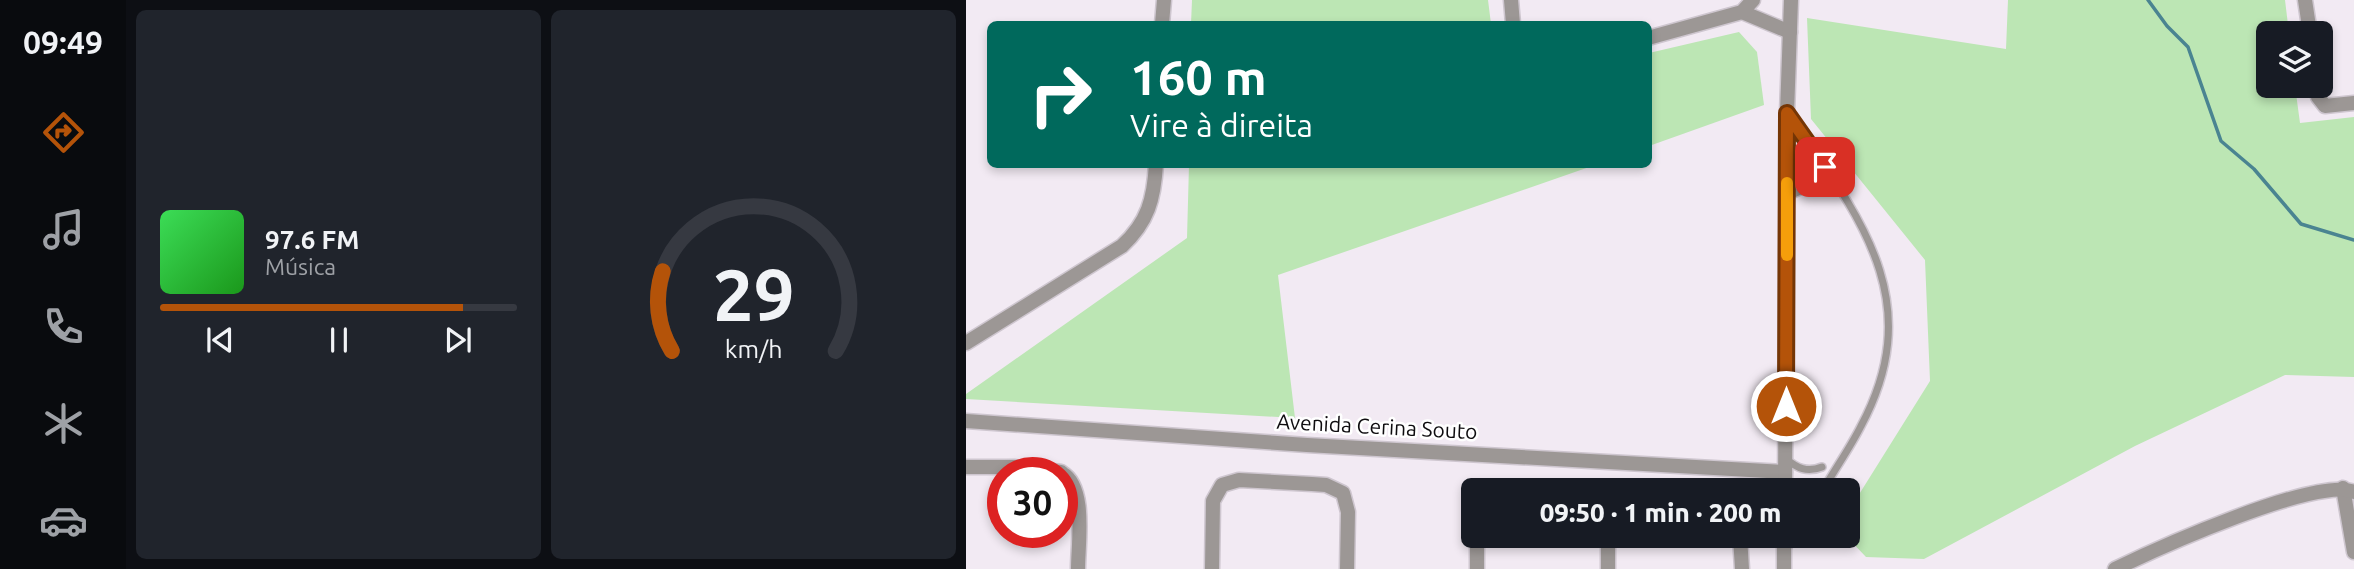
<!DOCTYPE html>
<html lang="pt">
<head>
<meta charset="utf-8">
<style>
	body { margin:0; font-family:Ubuntu,sans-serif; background:#20242c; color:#f1f3f6; height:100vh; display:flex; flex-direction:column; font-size:26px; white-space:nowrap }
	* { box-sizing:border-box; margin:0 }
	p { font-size:23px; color:#9ea1a6 }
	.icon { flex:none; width:38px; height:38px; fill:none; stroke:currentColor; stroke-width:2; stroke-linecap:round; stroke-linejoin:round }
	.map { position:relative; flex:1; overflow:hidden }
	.drawer { display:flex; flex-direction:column; gap:10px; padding:10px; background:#0d0f14; width:840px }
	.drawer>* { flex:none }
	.guide { position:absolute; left:21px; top:21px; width:665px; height:147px; border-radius:10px; box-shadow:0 4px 10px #0003; background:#00695c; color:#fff; overflow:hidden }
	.tools { position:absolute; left:1290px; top:21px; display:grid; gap:14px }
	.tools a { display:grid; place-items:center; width:77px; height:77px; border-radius:10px; background:#171b24; box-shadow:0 4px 10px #0003; font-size:35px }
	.speed { position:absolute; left:21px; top:457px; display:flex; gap:14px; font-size:35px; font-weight:700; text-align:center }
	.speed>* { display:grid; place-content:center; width:91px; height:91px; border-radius:50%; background:#171b24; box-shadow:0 4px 10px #0003; line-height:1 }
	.speed .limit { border:10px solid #d22; background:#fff; color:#111 }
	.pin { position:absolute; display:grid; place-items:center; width:60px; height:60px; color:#fff; margin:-30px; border-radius:14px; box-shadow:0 4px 10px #0006 }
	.me { position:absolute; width:77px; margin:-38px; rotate:0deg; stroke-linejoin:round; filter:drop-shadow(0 0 5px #0008) }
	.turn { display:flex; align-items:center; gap:24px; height:147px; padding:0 28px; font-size:32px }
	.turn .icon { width:91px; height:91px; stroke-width:2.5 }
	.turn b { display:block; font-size:49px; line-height:60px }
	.drawer .tile { flex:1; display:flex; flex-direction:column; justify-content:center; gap:10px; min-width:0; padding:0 24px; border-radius:10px; background:#20242c }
	.drawer .dial { align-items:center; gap:0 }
	.dial svg { height:182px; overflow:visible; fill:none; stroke:#363941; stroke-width:7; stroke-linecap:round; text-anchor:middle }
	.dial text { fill:#f1f3f6; stroke:none }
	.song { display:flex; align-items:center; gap:21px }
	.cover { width:84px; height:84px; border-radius:10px; background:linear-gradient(135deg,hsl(130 70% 55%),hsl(120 70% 35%)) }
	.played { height:7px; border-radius:4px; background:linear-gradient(90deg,#b45309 85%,#363941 85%) }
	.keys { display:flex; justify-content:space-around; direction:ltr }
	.drawer .tiles { flex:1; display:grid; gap:10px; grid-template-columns:repeat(2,1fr) }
	.trip { position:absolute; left:495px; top:478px; width:399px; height:70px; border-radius:10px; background:#171b24; box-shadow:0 4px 10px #0003; font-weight:800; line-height:70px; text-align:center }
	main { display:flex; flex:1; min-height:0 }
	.tab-bar { display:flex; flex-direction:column; width:126px; justify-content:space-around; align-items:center; background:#090b0e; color:#9ea1a6 }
	.tab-bar .icon { width:49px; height:49px }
	.tab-bar .current { color:#b45309 }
	.tab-bar b { font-size:32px; color:#f1f3f6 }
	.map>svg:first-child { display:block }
	.green { fill:#bce6b4 }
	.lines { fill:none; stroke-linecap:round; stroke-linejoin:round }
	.stream { stroke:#4a8491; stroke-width:3.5 }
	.lane-casing { stroke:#cec6cf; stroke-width:10 }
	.street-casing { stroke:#cec6cf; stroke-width:17 }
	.lane { stroke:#9c9795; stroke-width:7 }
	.street { stroke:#9c9795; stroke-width:14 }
	.route-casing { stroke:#753606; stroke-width:18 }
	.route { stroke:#b45309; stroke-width:12 }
	.slow { stroke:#f59e0b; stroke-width:12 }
	.labels { text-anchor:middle; stroke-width:5; stroke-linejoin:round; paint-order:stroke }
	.street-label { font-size:21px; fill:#0e0c0f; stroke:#fff }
</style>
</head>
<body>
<main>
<nav class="tab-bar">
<b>09:49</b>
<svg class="icon current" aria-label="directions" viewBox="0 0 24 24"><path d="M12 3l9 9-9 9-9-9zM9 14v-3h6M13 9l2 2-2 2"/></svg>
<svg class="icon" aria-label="music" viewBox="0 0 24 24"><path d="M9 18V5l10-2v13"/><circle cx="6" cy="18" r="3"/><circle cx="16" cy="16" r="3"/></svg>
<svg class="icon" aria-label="phone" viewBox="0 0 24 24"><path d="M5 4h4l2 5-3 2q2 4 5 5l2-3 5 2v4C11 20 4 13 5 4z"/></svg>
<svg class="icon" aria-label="climate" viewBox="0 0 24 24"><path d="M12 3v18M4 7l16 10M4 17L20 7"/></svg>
<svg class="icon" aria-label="car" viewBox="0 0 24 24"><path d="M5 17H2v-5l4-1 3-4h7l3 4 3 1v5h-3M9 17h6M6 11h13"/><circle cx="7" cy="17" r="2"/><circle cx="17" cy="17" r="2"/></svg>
</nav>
<section class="drawer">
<div class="tiles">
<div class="tile">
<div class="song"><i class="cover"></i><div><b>97.6 FM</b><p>Música</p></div></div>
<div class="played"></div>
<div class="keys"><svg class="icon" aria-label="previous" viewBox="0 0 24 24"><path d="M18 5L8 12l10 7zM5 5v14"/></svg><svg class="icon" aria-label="pause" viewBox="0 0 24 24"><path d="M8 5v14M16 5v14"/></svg><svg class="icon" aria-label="next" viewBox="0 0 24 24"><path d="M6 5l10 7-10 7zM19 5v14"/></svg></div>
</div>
<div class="tile dial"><svg viewBox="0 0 100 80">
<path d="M14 69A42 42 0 1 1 86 69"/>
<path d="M14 69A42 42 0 0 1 10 34" stroke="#b45309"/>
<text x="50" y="56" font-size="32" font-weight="700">29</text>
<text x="50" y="72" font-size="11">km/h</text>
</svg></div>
</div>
</section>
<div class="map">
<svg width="1388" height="569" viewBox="0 0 1388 569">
	<rect width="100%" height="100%" fill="#f2eaf3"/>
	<g class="green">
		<path d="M226,0H522L525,24H225Z"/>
		<path d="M1042,0H1319L1323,33H1302V86H1329L1334,123L1388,117V377L1319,375L1169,446L958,559L900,557L880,536H882V512L964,381L959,260L845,119L841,18L1040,49Z"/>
		<path d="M773,32L791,52L798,105L683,146V53Z"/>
		<path d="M223,165V164L629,165L312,275L329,418L0,399V394L221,238Z"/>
	</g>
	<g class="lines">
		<path class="stream" d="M1182,0L1201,26L1222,47L1255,141L1288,169L1335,224L1388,240"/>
		<defs>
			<g id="lane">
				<path d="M824,116C894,217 962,301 895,426C884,448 869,469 857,490"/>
				<path d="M821,197L843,187H859"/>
				<path d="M820,459C831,468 841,473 856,467"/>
				<path d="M820,550L829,536"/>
			</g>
			<g id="street">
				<path d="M545,0L547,24"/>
				<path d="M1339,0L1344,33"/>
				<path d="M776,12L824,32"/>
				<path d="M196,24L198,0"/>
				<path d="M682,38L776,12L787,0"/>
				<path d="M1351,86L1352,97L1359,106L1388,103"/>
				<path d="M0,343L156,246C182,222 188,199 190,164"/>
				<path d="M0,421L341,445L819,472"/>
				<path d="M0,467H48L95,472"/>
				<path d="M96,473C121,487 112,543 112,569"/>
				<path d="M1377,488L1388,552"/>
				<path d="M819,490L821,113L825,0"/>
				<path d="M642,536V569"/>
				<path d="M774,536L776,569"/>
				<path d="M246,569L247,501L256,485L273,480L346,484L360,485L377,493L382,512L381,569"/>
				<path d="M511,569V536"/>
				<path d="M818,569V536"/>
				<path d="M1149,569C1188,550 1353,475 1388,492"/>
			</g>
		</defs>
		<use href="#lane" class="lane-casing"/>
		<use href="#street" class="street-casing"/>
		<use href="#lane" class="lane"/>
		<use href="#street" class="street"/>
	</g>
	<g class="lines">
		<defs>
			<path id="route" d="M820,406L821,113L859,167"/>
		</defs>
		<use href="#route" class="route-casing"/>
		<use href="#route" class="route"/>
		<path class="slow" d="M821,255V183"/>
	</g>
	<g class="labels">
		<g class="street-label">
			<text transform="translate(411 427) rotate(3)" y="7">Avenida Cerina Souto</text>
		</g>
	</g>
</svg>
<div class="tools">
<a><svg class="icon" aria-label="layers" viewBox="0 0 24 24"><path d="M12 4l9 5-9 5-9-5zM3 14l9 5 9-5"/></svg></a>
</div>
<div class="speed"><div class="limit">30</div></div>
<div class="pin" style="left:859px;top:167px;background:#d93025"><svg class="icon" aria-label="arrive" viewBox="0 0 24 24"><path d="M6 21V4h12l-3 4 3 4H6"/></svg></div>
<svg class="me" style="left:820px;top:406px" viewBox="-20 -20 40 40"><circle r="17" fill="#b45309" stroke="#fff" stroke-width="3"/><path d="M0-11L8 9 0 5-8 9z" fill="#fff"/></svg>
<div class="trip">09:50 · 1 min · 200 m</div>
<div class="guide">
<div class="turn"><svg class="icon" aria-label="right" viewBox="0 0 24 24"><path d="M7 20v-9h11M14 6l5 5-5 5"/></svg><div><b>160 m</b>Vire à direita</div></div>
</div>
</div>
</main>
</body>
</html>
